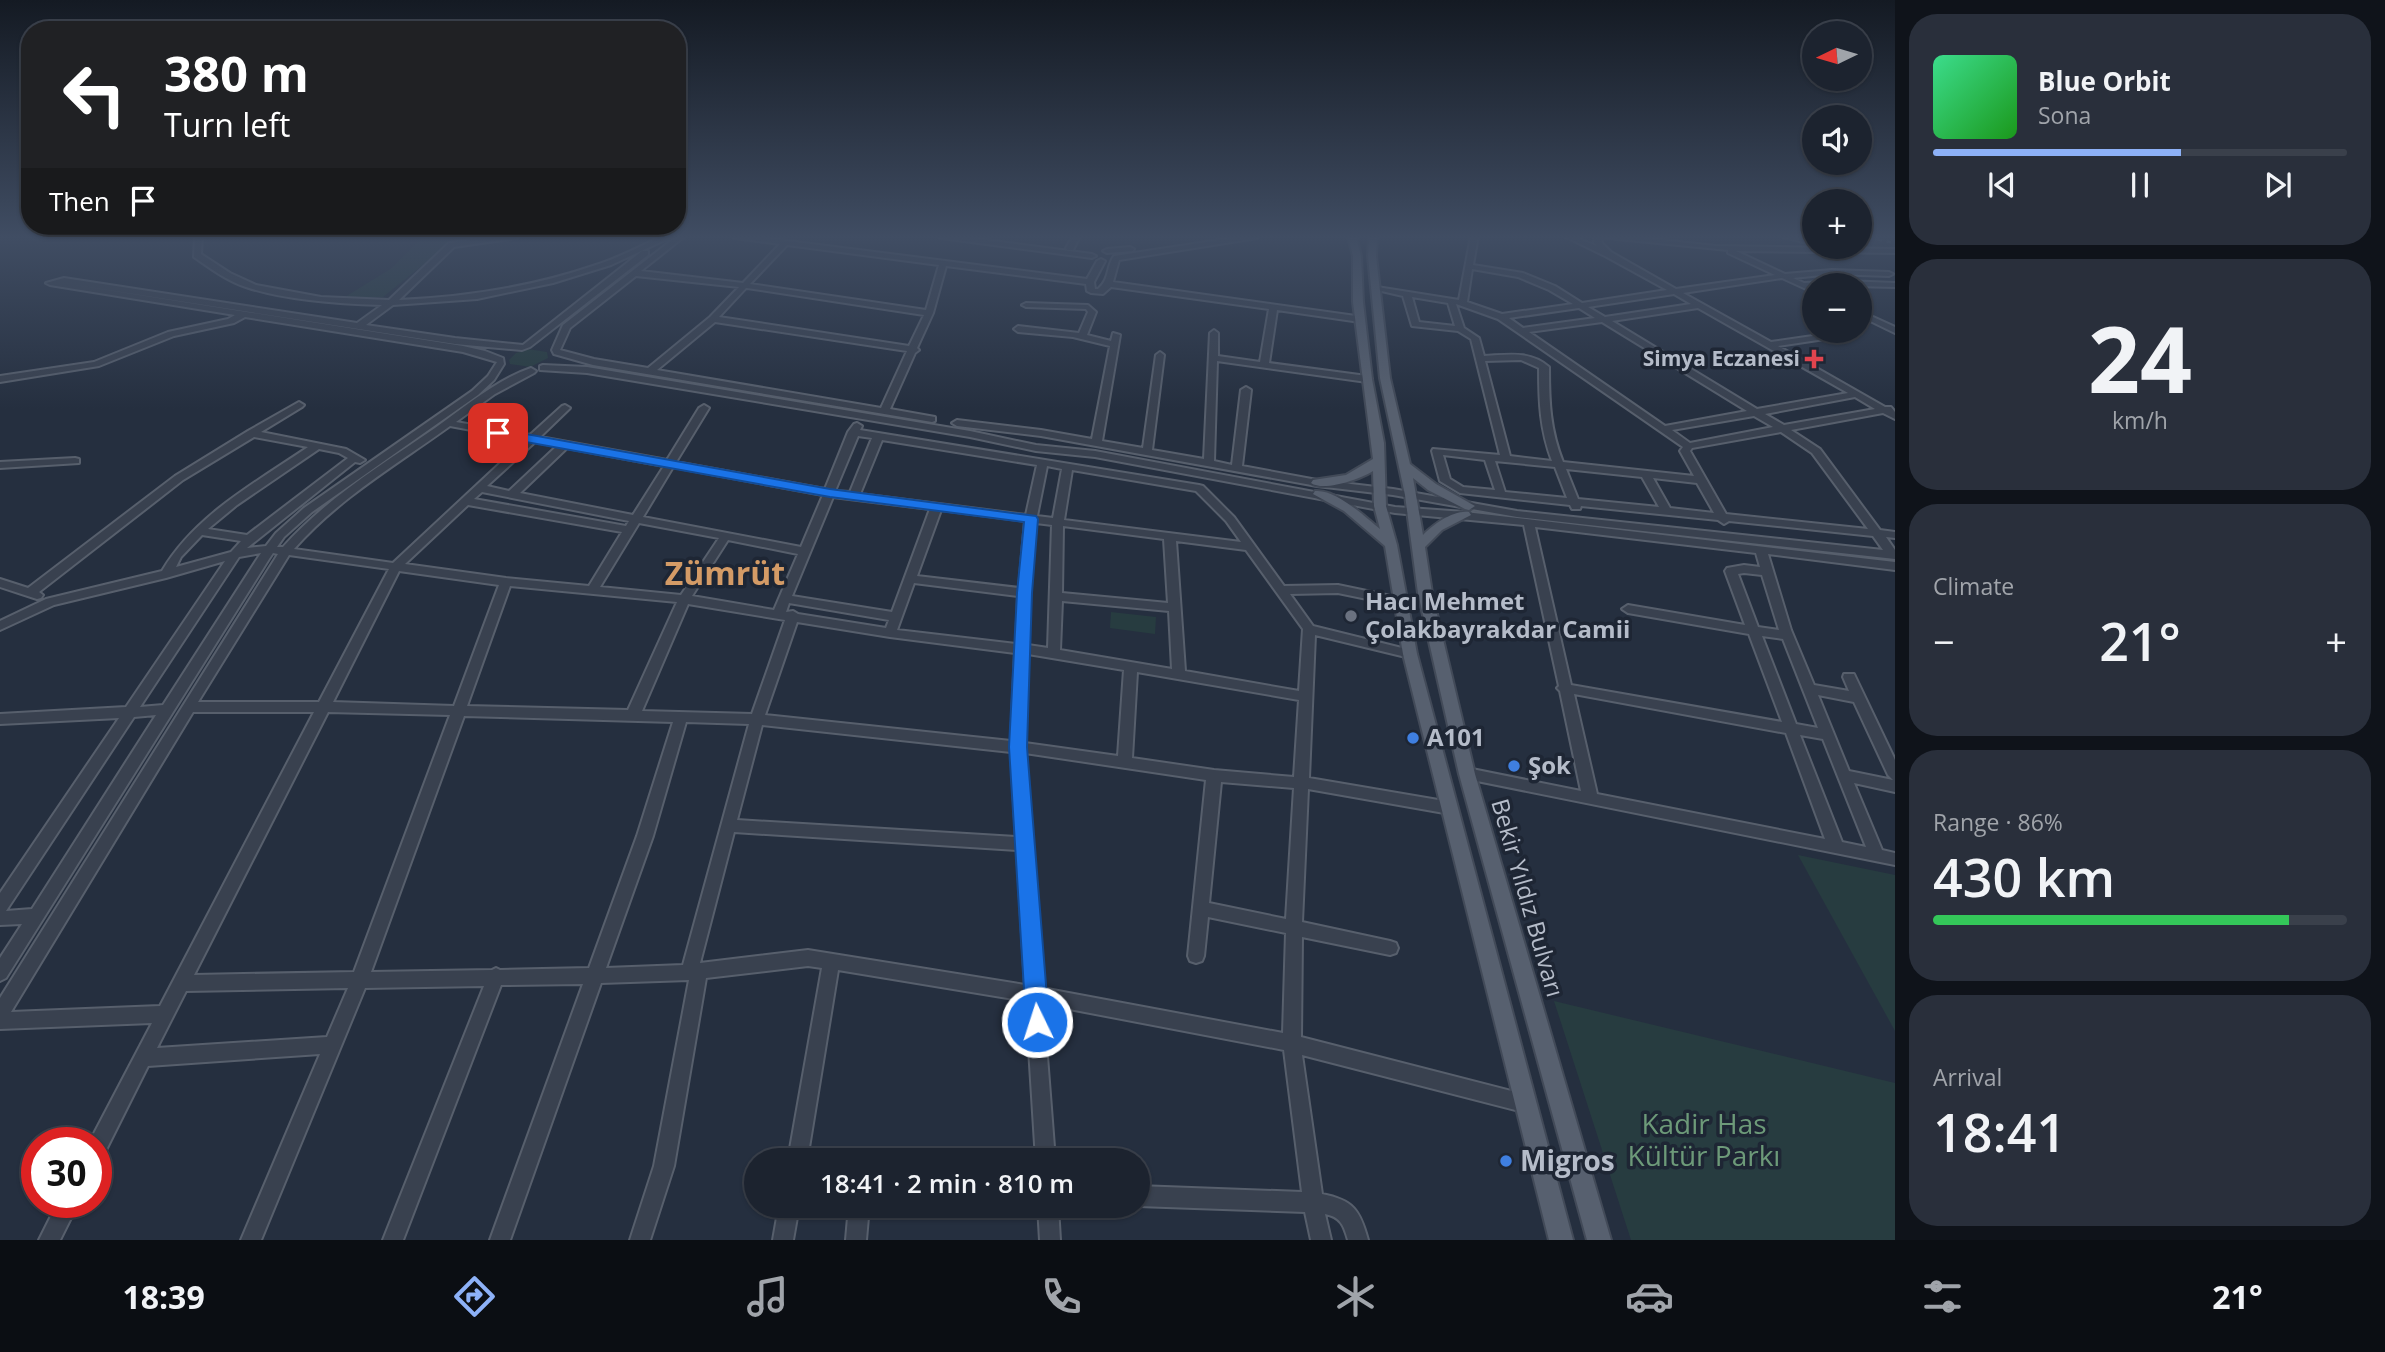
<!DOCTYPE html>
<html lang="en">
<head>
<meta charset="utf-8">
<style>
	body { margin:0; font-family:"Open Sans",sans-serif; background:#292f3b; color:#f1f3f6; height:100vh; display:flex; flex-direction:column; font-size:26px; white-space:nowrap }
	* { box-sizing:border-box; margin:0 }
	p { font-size:23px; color:#a0a4aa }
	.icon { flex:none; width:38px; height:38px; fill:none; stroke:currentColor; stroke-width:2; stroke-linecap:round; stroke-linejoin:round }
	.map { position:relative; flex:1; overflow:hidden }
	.drawer { display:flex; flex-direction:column; gap:14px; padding:14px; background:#0f131a; width:490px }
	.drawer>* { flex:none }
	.guide { position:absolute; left:21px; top:21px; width:665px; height:214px; border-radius:28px; box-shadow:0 2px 5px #0004,0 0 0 2px #3a404b; background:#202124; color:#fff; overflow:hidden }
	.needle { width:46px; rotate:265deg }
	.fabs { position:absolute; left:1802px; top:21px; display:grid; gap:14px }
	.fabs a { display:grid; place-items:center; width:70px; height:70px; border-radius:50%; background:#1c232f; box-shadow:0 2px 5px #0004,0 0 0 2px #3a404b; font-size:35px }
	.speed { position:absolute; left:21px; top:1127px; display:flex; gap:14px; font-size:35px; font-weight:700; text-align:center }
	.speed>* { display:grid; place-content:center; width:91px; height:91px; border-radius:50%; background:#1c232f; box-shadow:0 2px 5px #0004,0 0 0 2px #3a404b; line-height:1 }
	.speed .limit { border:10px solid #d22; background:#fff; color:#111 }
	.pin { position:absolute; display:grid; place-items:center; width:60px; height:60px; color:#fff; margin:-30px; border-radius:14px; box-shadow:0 4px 10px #0006 }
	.me { position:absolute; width:77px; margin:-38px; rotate:356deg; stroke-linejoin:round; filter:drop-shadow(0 0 5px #0008) }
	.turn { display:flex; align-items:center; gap:24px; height:147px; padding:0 28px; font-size:32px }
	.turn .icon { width:91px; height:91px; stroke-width:2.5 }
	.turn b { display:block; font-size:49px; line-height:60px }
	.then { display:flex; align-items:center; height:66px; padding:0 28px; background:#0003; gap:14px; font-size:26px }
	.big { font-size:52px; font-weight:600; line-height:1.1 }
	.drawer .widget { flex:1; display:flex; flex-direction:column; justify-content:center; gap:10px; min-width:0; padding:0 24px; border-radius:28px; background:#292f3b }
	.drawer .dial { align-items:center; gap:0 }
	.dial b { font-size:91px; line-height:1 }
	.song { display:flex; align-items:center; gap:21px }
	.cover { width:84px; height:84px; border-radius:10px; background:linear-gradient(135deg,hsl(150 70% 55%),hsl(120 70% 35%)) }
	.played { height:7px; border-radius:4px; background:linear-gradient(90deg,#8db1f7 60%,#3a404b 60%) }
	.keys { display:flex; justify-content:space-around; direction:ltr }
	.heat { display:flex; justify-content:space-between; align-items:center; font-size:38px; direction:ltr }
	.charge { height:10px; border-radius:5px; background:linear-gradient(90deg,#34c759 86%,#3a404b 0) }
	.trip { position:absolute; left:744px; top:1148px; width:406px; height:70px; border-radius:35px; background:#1c232f; box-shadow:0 2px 5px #0004,0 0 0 2px #3a404b; font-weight:600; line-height:70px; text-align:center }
	.dock { display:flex; height:112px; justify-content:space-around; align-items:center; background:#0b0e13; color:#a0a4aa }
	.dock .icon { width:49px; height:49px }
	.dock .active { color:#8db1f7 }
	.dock b { font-size:32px; color:#f1f3f6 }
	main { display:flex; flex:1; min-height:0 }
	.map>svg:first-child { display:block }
	.green { fill:#273c40 }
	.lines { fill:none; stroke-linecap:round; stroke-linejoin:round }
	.minor-casing { stroke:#575f6c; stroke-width:4 }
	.major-casing { stroke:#424a58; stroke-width:4 }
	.minor { fill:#39414f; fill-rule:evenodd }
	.major { fill:#57606f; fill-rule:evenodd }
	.rail { stroke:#5b6576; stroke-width:2.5; stroke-dasharray:4.5 4.5; stroke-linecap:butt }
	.route { fill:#1a73e8; stroke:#114b97; stroke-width:2 }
	.health-dot { fill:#e0444e; stroke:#1e2634; stroke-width:2.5 }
	.worship-dot { fill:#6b7280; stroke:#1e2634; stroke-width:2.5 }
	.shop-dot { fill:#3f7fe0; stroke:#1e2634; stroke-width:2.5 }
	.labels { text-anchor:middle; stroke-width:7; stroke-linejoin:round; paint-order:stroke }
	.far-poi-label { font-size:21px; font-weight:bold; fill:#b5bcc9; stroke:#1e2634; text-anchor:end }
	.poi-label { font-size:24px; font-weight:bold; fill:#b5bcc9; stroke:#1e2634; text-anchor:start }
	.street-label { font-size:24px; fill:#b5bcc9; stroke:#1e2634 }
	.near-park-label { font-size:28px; fill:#6d9a79; stroke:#1e2634 }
	.near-poi-label { font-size:28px; font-weight:bold; fill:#b5bcc9; stroke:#1e2634; text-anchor:start }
	.district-label { font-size:32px; font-weight:bold; fill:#d49b66; stroke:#1e2634 }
</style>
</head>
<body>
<main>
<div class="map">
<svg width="1895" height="1240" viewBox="0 0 1895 1240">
	<rect width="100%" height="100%" fill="#252f3f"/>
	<g class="green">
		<path d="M423,236H453L440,251L383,297H345L392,268Z"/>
		<path d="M528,349L547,352L548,358L530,367L510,364L509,360L516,353Z"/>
		<path d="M1111,612L1156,617L1155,634L1110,628Z"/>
		<path d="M1798,855L1895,875V1031Z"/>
		<path d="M1554,1001L1895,1083V1240H1631Z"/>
	</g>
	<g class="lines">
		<defs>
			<g id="minor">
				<path d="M195,236H202L201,254L230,273L256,285L321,297L389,300L449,243L503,236H520L516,238L454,247L399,300C466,297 532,287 596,265C618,258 639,247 660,237L667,239L611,265L553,283L477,299L393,305L366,325L455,338L523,345L642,251H648V255L530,347L522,350L455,344L63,283L463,346L485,351L503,358L504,364L494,380L478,395L312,512L284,537L277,547H283C327,498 381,465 435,428C465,407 496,380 531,368L536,371L534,373L495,394L456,422L530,435L562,406L565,405L570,408L568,410L540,437L667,460L699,408L704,405L709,408L676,462L825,489L848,432L854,424L857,423L862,426L860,430L1199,485L1203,486L1234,517L1284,586L1338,585L1405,599L1407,602L1401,606L1338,593L1290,594L1313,626L1410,650L1416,654L1410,658L1315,635L1309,778L1450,802L1455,804L1457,808L1455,812L1450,814L1308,789L1302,922L1390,941L1396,943L1398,948L1396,953L1390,955L1302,937L1301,1037L1527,1095L1534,1097L1536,1104L1534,1111L1527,1113L1302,1055L1322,1194C1353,1200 1360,1210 1368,1240H1348C1344,1226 1341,1217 1325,1214L1331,1240H1311L1305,1212L1138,1206V1186L1302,1192L1284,1050L1043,1004L1055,1160H1036L1026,1001L838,970L807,1160H788L822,968L808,966L706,978L674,1166L650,1240H630L654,1166L689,980L601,983L510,1240H490L583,984L501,985L403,1240H383L484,986L365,988L261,1240H241L320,1054L148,1066L103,1156L96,1158V1143H89L152,1023L0,1029V998L278,554L273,553L269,559L6,978L0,981V958L22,924L0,925V893L119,718L0,724V714L126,707L225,561L166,578L54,605L0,630V621L46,599L162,571C195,515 255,483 308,447L254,437L183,480L39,592L43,595L41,598L37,599L0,587V579L28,588L175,476L248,431L299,402L304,405L302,407L261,432L346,449L365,460L360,463L355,462L247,548L266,546L276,533L304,508L472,391L488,376L497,362L463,352L245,317L234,323L174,336L99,366L0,382V376L94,362L168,332L228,319L235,315L50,285L46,283L64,278L357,323L382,305C342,304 284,300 246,287C227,281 210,268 194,257ZM450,426L525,440L393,563L294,549C339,498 396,465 450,426ZM858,436L872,438L850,492L835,491ZM882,440L1037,465L1026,515L860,494ZM535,442L557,446L509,491L487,486ZM567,448L664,466L633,515L520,493ZM319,449L339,453L348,458L247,535L208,529L237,505ZM1047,466L1062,469L1053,518L1037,516ZM673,467L823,495L801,547L643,517ZM1072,470L1196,491L1226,521L1241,542L1064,520ZM482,492L629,521L626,526L474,499ZM833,497L930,509L892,612L792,596ZM468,505L622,532L589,586L506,578L405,564ZM941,510L1025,521L1019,588L917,576ZM639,523L719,538L681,595L600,587ZM1036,523L1052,525L1048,648L1028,645L1030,593ZM1063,526L1164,539L1168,603L1062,593ZM202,535L241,541L231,552L176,567L181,557ZM728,540L798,554L774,610L692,596ZM1176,541L1246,550L1303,629L1299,691L1185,671ZM261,553L163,705L140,707L239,557ZM289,555L389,569L319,702H198ZM399,571L499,585L454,706L333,702ZM914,583L1018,596L1016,644L897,630ZM510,586L677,602L628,710L467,706ZM1062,601L1169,611L1172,669L1060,650ZM789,603L889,620L886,628L798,614L793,611L786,612ZM688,604L785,620L752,714L642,711ZM797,622L890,637L1015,653L1011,741L765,715ZM1028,654L1124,670L1118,756L1025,743ZM1137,672L1299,700L1294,777L1214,770L1132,758ZM193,712H314L160,1006L11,1012ZM328,712L450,715L354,972L194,975ZM156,715L32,909L6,911L134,717ZM464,716L673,722L637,836L589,968L500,970L496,968L492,970L371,972ZM686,722L749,724L683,965L606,968L653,836ZM762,725L1011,752L1016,837L737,820ZM1025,753L1206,780L1188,956L1190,961L1196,963L1202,961L1204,956L1208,917L1286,933L1283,1033L1042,988ZM1221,782L1294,788L1286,919L1209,903ZM734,832L1017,850L1025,985L808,950L700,963ZM348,988L327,1037L157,1048L186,991Z"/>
				<path d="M677,236H685L641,271L743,283L780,244L735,238L731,236H749L1087,279L1097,261L1101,259L1105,261L1094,282L1095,289H1098C1110,279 1106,267 1114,256L1246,236H1260L1257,238L1119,260L1113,282L1363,317V321L1360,322L1277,310L1269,363L1367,376L1372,379L1367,382L1217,361L1214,461L1232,465L1241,390L1246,387L1251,390L1242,466L1317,480L1393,489L1517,511L1883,550L1873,536L1729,521L1724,524L1718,520L1581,506L1580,509H1572L1570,505L1460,493L1440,481L1432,451L1433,449L1500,455L1471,339L1458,331L1412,326L1403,296L1373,289L1377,287L1459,300L1471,236H1478L1473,265L1523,273L1555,286L1582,303L1667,290L1605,256L1564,236H1572L1597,246L1594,243V236H1601L1602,243L1611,252L1676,289L1775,275L1728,253V250L1608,238L1605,236H1624L1716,246L1895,249V253L1736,251L1785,274L1832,270L1889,272L1893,274L1889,276L1832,274L1793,278L1804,283L1845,281L1895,283V287L1815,285L1813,287L1815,293L1782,278L1683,293L1771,342L1861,329V333L1858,334L1778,346L1885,407H1891L1895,412V419L1883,413L1791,430L1820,449L1880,530L1895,532V538L1886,537L1895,550V559L1517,517L1393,495L1317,486L1041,436L957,426L952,423L957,420L1041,430L1092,439L1110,346L1073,337L1018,332L1014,329L1018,326L1079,333L1088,312L1086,309L1026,307L1022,305L1026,303L1088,305L1096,312L1087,335L1111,341L1113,333L1120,335L1102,441L1143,448L1156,355L1160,352L1164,355L1152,450L1204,459L1210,333L1214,330L1218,333V356L1260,362L1269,309L1111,287L1103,294L1091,293L1087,291L1086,284L946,266L933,313L917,348L919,350L915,353L890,409L935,417V421L932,422L593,365L554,354L552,350L563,325ZM787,245L939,265L926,310L750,284ZM1472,269L1518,277L1549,290L1573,304L1502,314L1467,302ZM636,276L739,287L710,317L648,368L594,359L560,350L570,328ZM746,288H747L924,315L909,346L719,317ZM1674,294L1691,304L1605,317L1588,307ZM1412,297L1448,303L1455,326L1419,322ZM1456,304L1498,319L1683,447L1680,451L1694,476L1563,462C1550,429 1549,402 1549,367C1530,350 1507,355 1484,356L1479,338L1464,328ZM1579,308L1595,318L1523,328L1509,318ZM1698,308L1848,393L1757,409L1612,321ZM715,322L907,351L881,408L657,370ZM1602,322L1747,411L1665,426L1529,332ZM1521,360L1539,368C1539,402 1540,429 1552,461L1510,456L1485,361ZM1855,397L1875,409L1784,425L1765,414ZM1754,416L1773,427L1690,443L1672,430ZM1781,432L1812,453L1868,529L1726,514L1690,451L1692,448ZM1443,455L1485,460L1495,490L1463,487L1450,479ZM1495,461L1555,467L1567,498L1505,492ZM1566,469L1642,477L1659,507L1578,499ZM1653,478L1697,483L1714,513L1670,508Z"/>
				<path d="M937,236H955L1092,254L1096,256L1092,258L941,238Z"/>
				<path d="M1073,236H1080L1073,250H1067L1066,248Z"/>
				<path d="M1780,236H1792L1815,241V245Z"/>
				<path d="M1130,247L1134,249L1133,251L1107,253L1103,251L1107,249Z"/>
				<path d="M1860,311L1895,327V333L1860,316Z"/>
				<path d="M543,365L587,367L970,431L1036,445L1095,451L1395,507L1465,512L1895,562V570L1768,554L1791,630L1814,685L1849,691L1843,677L1844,674H1854L1895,760V792L1854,783L1882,850L1895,853V865L1462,778L1460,774L1462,770L1467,768L1581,791L1560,691L1557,688L1559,686L1524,525L1395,513L1095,457L1036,451L970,437L587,373L540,370V366ZM1535,527L1756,553L1760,567L1744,565L1727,568L1725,571L1745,625L1628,605L1622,609L1628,613L1749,634L1782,722L1571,685ZM1744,573L1762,575L1779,630L1758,627L1738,574ZM1762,636L1783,639L1818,728L1796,724ZM1574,694L1786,733L1825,839L1597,794ZM1818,695L1854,702L1888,775L1893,780L1849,771ZM1800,735L1823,739L1866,847L1842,842Z"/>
				<path d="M75,458L79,459V463L0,468V462Z"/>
				<path d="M58,1202H79L60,1240H39Z"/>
				<path d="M779,1206H799L793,1240H773Z"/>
				<path d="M849,1206H869L866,1240H846Z"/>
				<path d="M1038,1206H1058L1060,1240H1040Z"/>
			</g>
			<g id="major">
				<path d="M1348,236H1356L1361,256L1363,302L1372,379L1384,443L1386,506L1397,545L1417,654L1573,1240H1549L1403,654L1385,546L1344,511L1313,494L1315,491C1336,489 1364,516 1380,529L1374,506L1373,471C1360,479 1324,492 1311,483L1313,480L1346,475L1373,459L1353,302V256Z"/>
				<path d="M1369,236H1377L1376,256L1390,378L1410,464L1436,484L1475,506L1469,510L1465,509L1428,490L1413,478L1423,535C1434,524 1453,510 1469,512L1471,515L1442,530L1425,547L1432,593L1475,774L1611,1240H1587L1459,774L1418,593L1405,495L1380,378L1368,256Z"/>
			</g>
		</defs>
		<use href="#minor" class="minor-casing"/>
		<use href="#major" class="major-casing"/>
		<use href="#minor" class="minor"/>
		<use href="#major" class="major"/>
		<path class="rail" d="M1860,236L1895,243"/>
	</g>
	<linearGradient id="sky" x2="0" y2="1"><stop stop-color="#141a23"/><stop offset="0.58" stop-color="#404d63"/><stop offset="1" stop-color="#404d63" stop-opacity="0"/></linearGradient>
	<rect width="1895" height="409" fill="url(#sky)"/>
	<path class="route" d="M498,429L830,489L1036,516L1038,519L1032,593L1027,747L1049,1022L1045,1030L1037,1033L1029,1030L1026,1022L1009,747L1017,593L1024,522L830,497L493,436V430Z"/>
	<path class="health-dot" d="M1810.5 348.5h7v7h7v7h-7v7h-7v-7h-7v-7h7z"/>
	<circle class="worship-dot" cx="1351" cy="616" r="7"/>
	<g class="shop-dot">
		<circle cx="1413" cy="738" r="7"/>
		<circle cx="1514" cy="766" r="7"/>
		<circle cx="1506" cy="1161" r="7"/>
	</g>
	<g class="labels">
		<g class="far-poi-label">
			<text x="1800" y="366">Simya Eczanesi</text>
		</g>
		<g class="poi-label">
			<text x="1365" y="610">Hacı Mehmet<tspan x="1365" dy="28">Çolakbayrakdar Camii</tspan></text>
			<text x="1427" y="746">A101</text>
			<text x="1528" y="774">Şok</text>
		</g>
		<g class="street-label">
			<text transform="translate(1527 898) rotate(74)" y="8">Bekir Yıldız Bulvarı</text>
		</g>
		<g class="near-park-label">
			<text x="1704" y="1134">Kadir Has<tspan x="1704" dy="32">Kültür Parkı</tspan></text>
		</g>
		<g class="near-poi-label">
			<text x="1520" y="1171">Migros</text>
		</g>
		<g class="district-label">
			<text x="725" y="585">Zümrüt</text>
		</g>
	</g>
</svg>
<div class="fabs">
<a><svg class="needle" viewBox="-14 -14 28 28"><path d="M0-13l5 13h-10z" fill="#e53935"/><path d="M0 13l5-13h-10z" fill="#a0a4aa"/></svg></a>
<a><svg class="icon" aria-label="sound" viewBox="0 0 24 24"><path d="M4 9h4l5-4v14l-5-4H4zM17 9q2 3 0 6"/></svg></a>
<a>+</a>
<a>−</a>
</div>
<div class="speed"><div class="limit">30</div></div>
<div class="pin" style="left:498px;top:433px;background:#d93025"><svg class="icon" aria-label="arrive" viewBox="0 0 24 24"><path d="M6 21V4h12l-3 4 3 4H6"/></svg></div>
<svg class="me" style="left:1037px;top:1022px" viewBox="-20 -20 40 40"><circle r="17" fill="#1a73e8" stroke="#fff" stroke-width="3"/><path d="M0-11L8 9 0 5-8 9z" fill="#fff"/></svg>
<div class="trip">18:41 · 2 min · 810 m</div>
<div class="guide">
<div class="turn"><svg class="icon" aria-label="left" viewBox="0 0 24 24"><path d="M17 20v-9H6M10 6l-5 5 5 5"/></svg><div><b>380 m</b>Turn left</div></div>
<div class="then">Then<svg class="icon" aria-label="arrive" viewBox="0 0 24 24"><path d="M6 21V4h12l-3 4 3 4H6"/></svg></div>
</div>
</div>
<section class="drawer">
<div class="widget">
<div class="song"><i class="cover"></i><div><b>Blue Orbit</b><p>Sona</p></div></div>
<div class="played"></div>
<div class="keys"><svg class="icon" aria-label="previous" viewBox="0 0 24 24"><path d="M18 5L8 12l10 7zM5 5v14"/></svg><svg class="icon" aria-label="pause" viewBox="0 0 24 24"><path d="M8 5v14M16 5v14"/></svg><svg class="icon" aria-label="next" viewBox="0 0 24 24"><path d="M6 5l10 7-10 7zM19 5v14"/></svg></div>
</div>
<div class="widget dial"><b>24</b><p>km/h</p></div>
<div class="widget"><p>Climate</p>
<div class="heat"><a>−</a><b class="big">21°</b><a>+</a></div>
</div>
<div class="widget"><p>Range · 86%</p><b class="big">430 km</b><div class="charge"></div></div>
<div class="widget"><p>Arrival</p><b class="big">18:41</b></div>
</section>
</main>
<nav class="dock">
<b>18:39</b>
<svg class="icon active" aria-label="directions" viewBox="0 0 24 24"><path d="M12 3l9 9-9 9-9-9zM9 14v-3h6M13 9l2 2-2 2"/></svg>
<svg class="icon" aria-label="music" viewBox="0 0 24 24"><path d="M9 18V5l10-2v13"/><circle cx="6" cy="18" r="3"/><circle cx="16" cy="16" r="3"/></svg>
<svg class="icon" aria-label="phone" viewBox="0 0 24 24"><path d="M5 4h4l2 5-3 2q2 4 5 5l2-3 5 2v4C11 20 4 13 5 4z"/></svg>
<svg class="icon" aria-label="climate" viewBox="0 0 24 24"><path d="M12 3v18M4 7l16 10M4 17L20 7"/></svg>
<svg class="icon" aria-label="car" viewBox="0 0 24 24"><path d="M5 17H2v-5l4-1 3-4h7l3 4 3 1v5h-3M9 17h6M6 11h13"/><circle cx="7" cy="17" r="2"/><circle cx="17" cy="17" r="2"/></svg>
<svg class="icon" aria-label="filters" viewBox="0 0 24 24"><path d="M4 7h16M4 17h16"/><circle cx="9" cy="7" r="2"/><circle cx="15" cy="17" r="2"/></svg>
<b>21°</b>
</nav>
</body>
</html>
